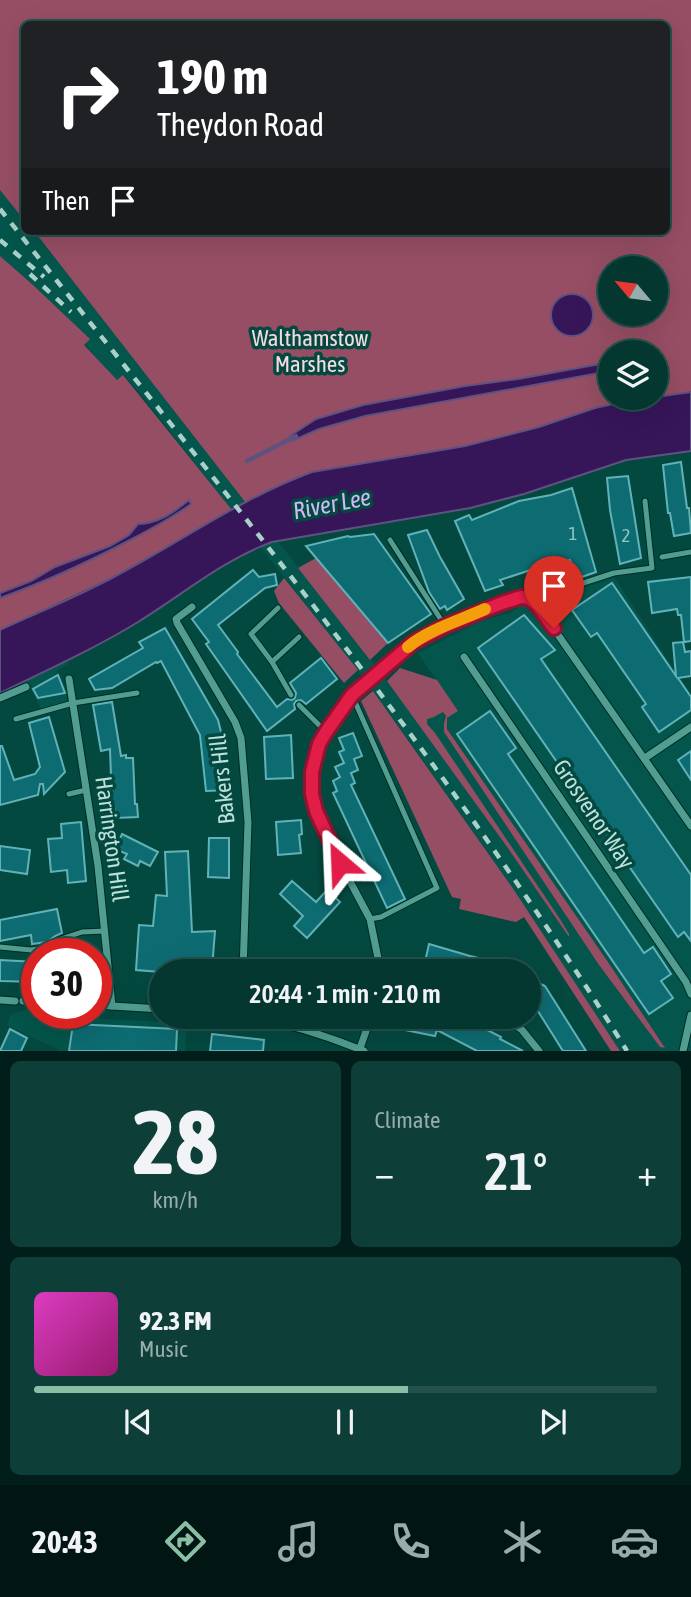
<!DOCTYPE html>
<html lang="en">
<head>
<meta charset="utf-8">
<style>
	body { margin:0; font-family:"Asap Condensed",sans-serif; background:#0d3f38; color:#f1f3f6; height:100vh; display:flex; flex-direction:column; font-size:26px; white-space:nowrap }
	* { box-sizing:border-box; margin:0 }
	p { font-size:23px; color:#97acab }
	.icon { flex:none; width:38px; height:38px; fill:none; stroke:currentColor; stroke-width:2; stroke-linecap:round; stroke-linejoin:round }
	.map { position:relative; height:1051px; overflow:hidden }
	.sheet { display:flex; flex-direction:column; gap:10px; padding:10px; background:#021e1a; flex:1 }
	.sheet>* { flex:none }
	.guide { position:absolute; left:21px; top:21px; width:649px; height:214px; border-radius:10px; box-shadow:0 7px 28px #0002,0 0 0 2px #24514c; background:#202124; color:#fff; overflow:hidden }
	.needle { width:46px; rotate:299deg }
	.buttons { position:absolute; left:598px; top:256px; display:grid; gap:14px }
	.buttons a { display:grid; place-items:center; width:70px; height:70px; border-radius:50%; background:#033730; box-shadow:0 7px 28px #0002,0 0 0 2px #24514c; font-size:35px }
	.speed { position:absolute; left:21px; top:938px; display:flex; gap:14px; font-size:35px; font-weight:700; text-align:center }
	.speed>* { display:grid; place-content:center; width:91px; height:91px; border-radius:50%; background:#033730; box-shadow:0 7px 28px #0002,0 0 0 2px #24514c; line-height:1 }
	.speed .limit { border:10px solid #d22; background:#fff; color:#111 }
	.pin { position:absolute; display:grid; place-items:center; width:60px; height:60px; color:#fff; margin:-72px -30px; border-radius:50% 50% 50% 0; rotate:-45deg; box-shadow:0 0 7px #0007 }
	.pin .icon { rotate:45deg }
	.me { position:absolute; width:77px; margin:-38px; rotate:334deg; stroke-linejoin:round; filter:drop-shadow(0 0 5px #0008) }
	.turn { display:flex; align-items:center; gap:24px; height:147px; padding:0 21px; font-size:32px }
	.turn .icon { width:91px; height:91px; stroke-width:2.5 }
	.turn b { display:block; font-size:49px; line-height:60px }
	.then { display:flex; align-items:center; height:66px; padding:0 21px; background:#0003; gap:14px; font-size:26px }
	.big { font-size:52px; font-weight:600; line-height:1.1 }
	.sheet .card { flex:1; display:flex; flex-direction:column; justify-content:center; gap:10px; min-width:0; padding:0 24px; border-radius:10px; background:#0d3f38 }
	.sheet .dial { align-items:center; gap:0 }
	.dial b { font-size:91px; line-height:1 }
	.song { display:flex; align-items:center; gap:21px }
	.cover { width:84px; height:84px; border-radius:10px; background:linear-gradient(135deg,hsl(310 70% 55%),hsl(320 70% 35%)) }
	.played { height:7px; border-radius:4px; background:linear-gradient(90deg,#8abfa5 60%,#24514c 60%) }
	.keys { display:flex; justify-content:space-around; direction:ltr }
	.heat { display:flex; justify-content:space-between; align-items:center; font-size:38px; direction:ltr }
	.sheet .tiles { flex:1; display:grid; gap:10px; grid-template-columns:1fr 1fr }
	.card:last-child { grid-column:span 2 }
	.trip { position:absolute; left:149px; top:959px; width:392px; height:70px; border-radius:35px; background:#033730; box-shadow:0 7px 28px #0002,0 0 0 2px #24514c; font-weight:600; line-height:70px; text-align:center }
	.tab-bar { display:flex; height:112px; justify-content:space-around; align-items:center; background:#011613; color:#97acab }
	.tab-bar .icon { width:49px; height:49px }
	.tab-bar .selected { color:#8abfa5 }
	.tab-bar b { font-size:32px; color:#f1f3f6 }
	.map>svg:first-child { display:block }
	.built { fill:#04554b }
	.green { fill:#964e64; fill-rule:evenodd }
	.water { fill:#361559; stroke:#5e5280; stroke-width:2 }
	.lines { fill:none; stroke-linecap:round; stroke-linejoin:round }
	.stream { stroke:#5e5280; stroke-width:4.5 }
	.building { fill:#0d6c72; stroke:#61b2b8; stroke-width:2 }
	.lane-casing { stroke:#002c26; stroke-width:7 }
	.street-casing { stroke:#002c26; stroke-width:9 }
	.lane { stroke:#519e91; stroke-width:5 }
	.street { stroke:#519e91; stroke-width:7 }
	.rail { stroke:#a9d1ca; stroke-width:4.5; stroke-dasharray:9 9; stroke-linecap:butt }
	.route-casing { stroke:#92132f; stroke-width:18 }
	.route { stroke:#e11d48; stroke-width:12 }
	.slow { stroke:#f59e0b; stroke-width:12 }
	.labels { text-anchor:middle; stroke-width:7; stroke-linejoin:round; paint-order:stroke }
	.number-label { font-size:19px; fill:#90c4c0 }
	.park-label { font-size:23px; fill:#f4dbe1; stroke:#044940 }
	.street-label { font-size:23px; fill:#bce1da; stroke:#044940 }
	.water-label { font-size:24px; font-style:italic; fill:#d0baf7; stroke:#044940 }
</style>
</head>
<body>
<div class="map">
<svg width="691" height="1051" viewBox="0 0 691 1051">
	<rect width="100%" height="100%" fill="#044940"/>
	<g class="built">
		<path d="M0,190L24,220V231H34L36,234L368,656L413,716L434,717L443,712L446,716L444,724V732L599,965L660,1047L608,962L447,729V718L457,711L418,653L481,621L510,613L519,607L615,578L691,696V1051H620L512,887L408,739L354,666L143,397L124,375L117,381L84,344L89,339L33,285L0,256Z"/>
		<path d="M67,661L68,664L56,671L66,689L67,702L41,709L27,680Z"/>
		<path d="M24,1010H37V1013H65L64,1017L187,1023L185,1051H57V1049L7,1025L11,1014Z"/>
	</g>
	<g class="green">
		<path d="M0,0H691V392L656,397V352H611V397H654L595,408L539,427L465,446L312,472L246,503L34,231H667V24H24V220L0,190ZM611,268H656V313H611Z"/>
		<path d="M0,256L33,285L90,339L84,345L117,380L123,375L232,510L111,578L0,630Z"/>
		<path d="M316,558L388,643L370,660L298,568Z"/>
		<path d="M284,578L358,670L344,683L279,603L274,591Z"/>
		<path d="M400,668L437,680L458,711L447,718V729L608,962L665,1048L660,1047L599,965L444,732V723L446,716L443,712L434,717L427,719V724L435,733L560,919L569,934V937L505,844L387,681Z"/>
		<path d="M373,691L512,887L620,1051H611L524,917L516,922L459,909L461,899L452,897L361,701Z"/>
	</g>
	<g class="water">
		<circle cx="572" cy="315" r="21"/>
		<path d="M611,362V369L599,373L365,416L319,429L292,441L290,436L316,419L363,405L465,386L518,379Z"/>
		<path d="M691,392V451L626,460L524,494L470,508L272,542C223,560 182,595 138,622C94,649 47,670 0,693V630C37,613 76,597 112,578C179,543 241,498 312,472L465,446L539,427L595,408L627,401Z"/>
		<path d="M189,500L191,504C172,518 151,529 130,540C88,562 45,582 0,598V593L31,581L55,567L110,546L129,535L138,524C159,523 173,513 189,500Z"/>
	</g>
	<g class="lines">
		<path class="stream" d="M247,461L296,436"/>
	</g>
	<g class="building">
		<path d="M681,462L687,508H689L691,533L674,536L670,513H668L663,465Z"/>
		<path d="M628,476L641,558L620,564L610,510L607,478Z"/>
		<path d="M572,488L596,572L576,579L570,560L535,570L534,569L500,580L503,585L485,591L455,521L469,515L472,520L519,501L551,495Z"/>
		<path d="M427,530L440,557L464,599L447,610L445,606L440,609L429,592L408,535Z"/>
		<path d="M374,534L431,614L388,643L306,546L348,536L350,537Z"/>
		<path d="M253,570L259,577L275,574L277,585L265,588L218,625L238,652L237,654L277,707L287,699L292,700L295,698L296,693L290,683L321,658L337,679L306,704L301,700L296,701L294,704L295,709L267,731L206,644L209,642L192,619Z"/>
		<path d="M691,577V641L684,642L681,615H678L677,609L652,613L648,582Z"/>
		<path d="M612,583L676,676L673,643L683,642L685,652L691,651V676L678,678L691,697V710L659,732L642,707L646,704L597,633L591,637L572,610Z"/>
		<path d="M524,615L555,650L541,659L691,875V941L684,932L678,937L478,648Z"/>
		<path d="M165,628L218,720L223,740L228,790L206,791L200,735L161,661L157,663L156,662L112,688L95,690L89,679L143,648L139,642Z"/>
		<path d="M58,675L65,693L38,698L33,689Z"/>
		<path d="M112,702L121,756L126,755V758H133L135,804H137L138,817L115,818L114,805H112L110,749L101,751L93,705Z"/>
		<path d="M490,711L516,748L508,754L644,953L653,947L671,974L661,981L673,998L649,1014L457,734Z"/>
		<path d="M49,717L65,772L44,794L43,784H40L38,795L0,805V746H2L14,780L35,774L40,767L29,723Z"/>
		<path d="M353,733L362,756L354,759L358,770L351,773L355,783L351,785L405,899L387,908L333,793L337,791L333,781L340,777L335,767L344,763L339,752L344,750L339,738Z"/>
		<path d="M291,735L293,778L266,779L264,737Z"/>
		<path d="M691,751V780L678,760Z"/>
		<path d="M301,820L302,834L299,835L301,853L278,855L276,822Z"/>
		<path d="M81,822L86,881L68,883L67,870L51,872L48,839L62,838L61,824Z"/>
		<path d="M122,834L158,852L150,866L140,861L138,866L124,859L127,854L115,849Z"/>
		<path d="M209,838H229V878L208,877Z"/>
		<path d="M0,846L30,850L27,874L0,870Z"/>
		<path d="M188,851L192,932L215,931L212,969L197,968V971L161,972L136,970L139,925L153,926L156,895L167,896L165,852Z"/>
		<path d="M292,881L316,902L327,890L340,902L307,938L294,926L303,916L280,894Z"/>
		<path d="M57,909L62,933L55,936L47,942L32,944L31,935L0,941V920Z"/>
		<path d="M429,944L470,956L517,967V971H461L440,966L425,962Z"/>
		<path d="M0,960L37,962V982L0,981Z"/>
		<path d="M528,978L545,986L586,1051H563L531,1000L528,999Z"/>
		<path d="M398,1017H457L465,1021L466,1019L501,1037L500,1039L523,1051H477L437,1030L435,1036L395,1028Z"/>
		<path d="M73,1024L177,1029L176,1051H69Z"/>
		<path d="M10,1029L27,1038L21,1051H0Z"/>
		<path d="M212,1034L264,1040L263,1051H210Z"/>
	</g>
	<g class="lines">
		<defs>
			<g id="lane">
				<path d="M390,540L445,626"/>
				<path d="M662,557L691,552"/>
				<path d="M536,603L565,589L614,573L652,568L645,501"/>
				<path d="M278,608L251,634L272,662L291,695"/>
				<path d="M272,662L299,637"/>
				<path d="M352,695L437,888L381,917L370,919"/>
				<path d="M299,705L326,732"/>
				<path d="M16,719L73,703L137,693"/>
				<path d="M69,794L86,790"/>
				<path d="M0,947L31,950L49,947L58,940L82,932L105,931"/>
			</g>
			<g id="street">
				<path d="M192,607L176,619L177,623L235,722L241,738L248,822L243,971"/>
				<path d="M464,657L686,982L691,994"/>
				<path d="M69,679L98,866L112,1006"/>
				<path d="M0,698L26,687"/>
				<path d="M645,758L691,727"/>
				<path d="M379,971V963L370,919L329,842L316,811L312,794V772L319,744L326,732L352,695L414,642L445,626L502,602L521,597L529,598L538,606L691,826"/>
				<path d="M0,1000L15,1001"/>
				<path d="M23,1001L37,1002"/>
				<path d="M96,1005L161,1009"/>
				<path d="M251,1017C290,1024 327,1036 364,1051"/>
				<path d="M505,1017L522,1030L539,1051"/>
				<path d="M359,1051L371,1017"/>
				<path d="M683,1051L691,1015"/>
			</g>
		</defs>
		<use href="#lane" class="lane-casing"/>
		<use href="#street" class="street-casing"/>
		<use href="#lane" class="lane"/>
		<use href="#street" class="street"/>
		<g class="rail">
			<path d="M0,209C217,484 442,753 627,1051"/>
			<path d="M0,240L44,277"/>
			<path d="M30,274L71,312"/>
		</g>
	</g>
	<g class="lines">
		<defs>
			<path id="route" d="M340,863L316,811L312,794V772L319,744L326,732L352,695L414,642L445,626L502,603L521,597L529,598L538,606L554,628"/>
		</defs>
		<use href="#route" class="route-casing"/>
		<use href="#route" class="route"/>
		<path class="slow" d="M408,647C428,630 461,620 485,609"/>
	</g>
	<g class="labels">
		<g class="number-label">
			<text x="573" y="540">1</text>
			<text x="626" y="542">2</text>
		</g>
		<g class="park-label">
			<text x="310" y="346">Walthamstow<tspan x="310" dy="26">Marshes</tspan></text>
		</g>
		<g class="street-label">
			<text transform="translate(222 779) rotate(-96)" y="8">Bakers Hill</text>
			<text transform="translate(594 814) rotate(56)" y="8">Grosvenor Way</text>
			<text transform="translate(112 839) rotate(82)" y="8">Harrington Hill</text>
		</g>
		<g class="water-label">
			<text transform="translate(332 504) rotate(-11)" y="8">River Lee</text>
		</g>
	</g>
</svg>
<div class="buttons">
<a><svg class="needle" viewBox="-14 -14 28 28"><path d="M0-13l5 13h-10z" fill="#e53935"/><path d="M0 13l5-13h-10z" fill="#97acab"/></svg></a>
<a><svg class="icon" aria-label="layers" viewBox="0 0 24 24"><path d="M12 4l9 5-9 5-9-5zM3 14l9 5 9-5"/></svg></a>
</div>
<div class="speed"><div class="limit">30</div></div>
<div class="pin" style="left:554px;top:628px;background:#d93025"><svg class="icon" aria-label="arrive" viewBox="0 0 24 24"><path d="M6 21V4h12l-3 4 3 4H6"/></svg></div>
<svg class="me" style="left:340px;top:863px" viewBox="-20 -20 40 40"><path d="M0-17L14 15 0 8-14 15z" fill="#e11d48" stroke="#fff" stroke-width="4"/></svg>
<div class="trip">20:44 · 1 min · 210 m</div>
<div class="guide">
<div class="turn"><svg class="icon" aria-label="right" viewBox="0 0 24 24"><path d="M7 20v-9h11M14 6l5 5-5 5"/></svg><div><b>190 m</b>Theydon Road</div></div>
<div class="then">Then<svg class="icon" aria-label="arrive" viewBox="0 0 24 24"><path d="M6 21V4h12l-3 4 3 4H6"/></svg></div>
</div>
</div>
<section class="sheet">
<div class="tiles">
<div class="card dial"><b>28</b><p>km/h</p></div>
<div class="card"><p>Climate</p>
<div class="heat"><a>−</a><b class="big">21°</b><a>+</a></div>
</div>
<div class="card">
<div class="song"><i class="cover"></i><div><b>92.3 FM</b><p>Music</p></div></div>
<div class="played"></div>
<div class="keys"><svg class="icon" aria-label="previous" viewBox="0 0 24 24"><path d="M18 5L8 12l10 7zM5 5v14"/></svg><svg class="icon" aria-label="pause" viewBox="0 0 24 24"><path d="M8 5v14M16 5v14"/></svg><svg class="icon" aria-label="next" viewBox="0 0 24 24"><path d="M6 5l10 7-10 7zM19 5v14"/></svg></div>
</div>
</div>
</section>
<nav class="tab-bar">
<b>20:43</b>
<svg class="icon selected" aria-label="directions" viewBox="0 0 24 24"><path d="M12 3l9 9-9 9-9-9zM9 14v-3h6M13 9l2 2-2 2"/></svg>
<svg class="icon" aria-label="music" viewBox="0 0 24 24"><path d="M9 18V5l10-2v13"/><circle cx="6" cy="18" r="3"/><circle cx="16" cy="16" r="3"/></svg>
<svg class="icon" aria-label="phone" viewBox="0 0 24 24"><path d="M5 4h4l2 5-3 2q2 4 5 5l2-3 5 2v4C11 20 4 13 5 4z"/></svg>
<svg class="icon" aria-label="climate" viewBox="0 0 24 24"><path d="M12 3v18M4 7l16 10M4 17L20 7"/></svg>
<svg class="icon" aria-label="car" viewBox="0 0 24 24"><path d="M5 17H2v-5l4-1 3-4h7l3 4 3 1v5h-3M9 17h6M6 11h13"/><circle cx="7" cy="17" r="2"/><circle cx="17" cy="17" r="2"/></svg>
</nav>
</body>
</html>
